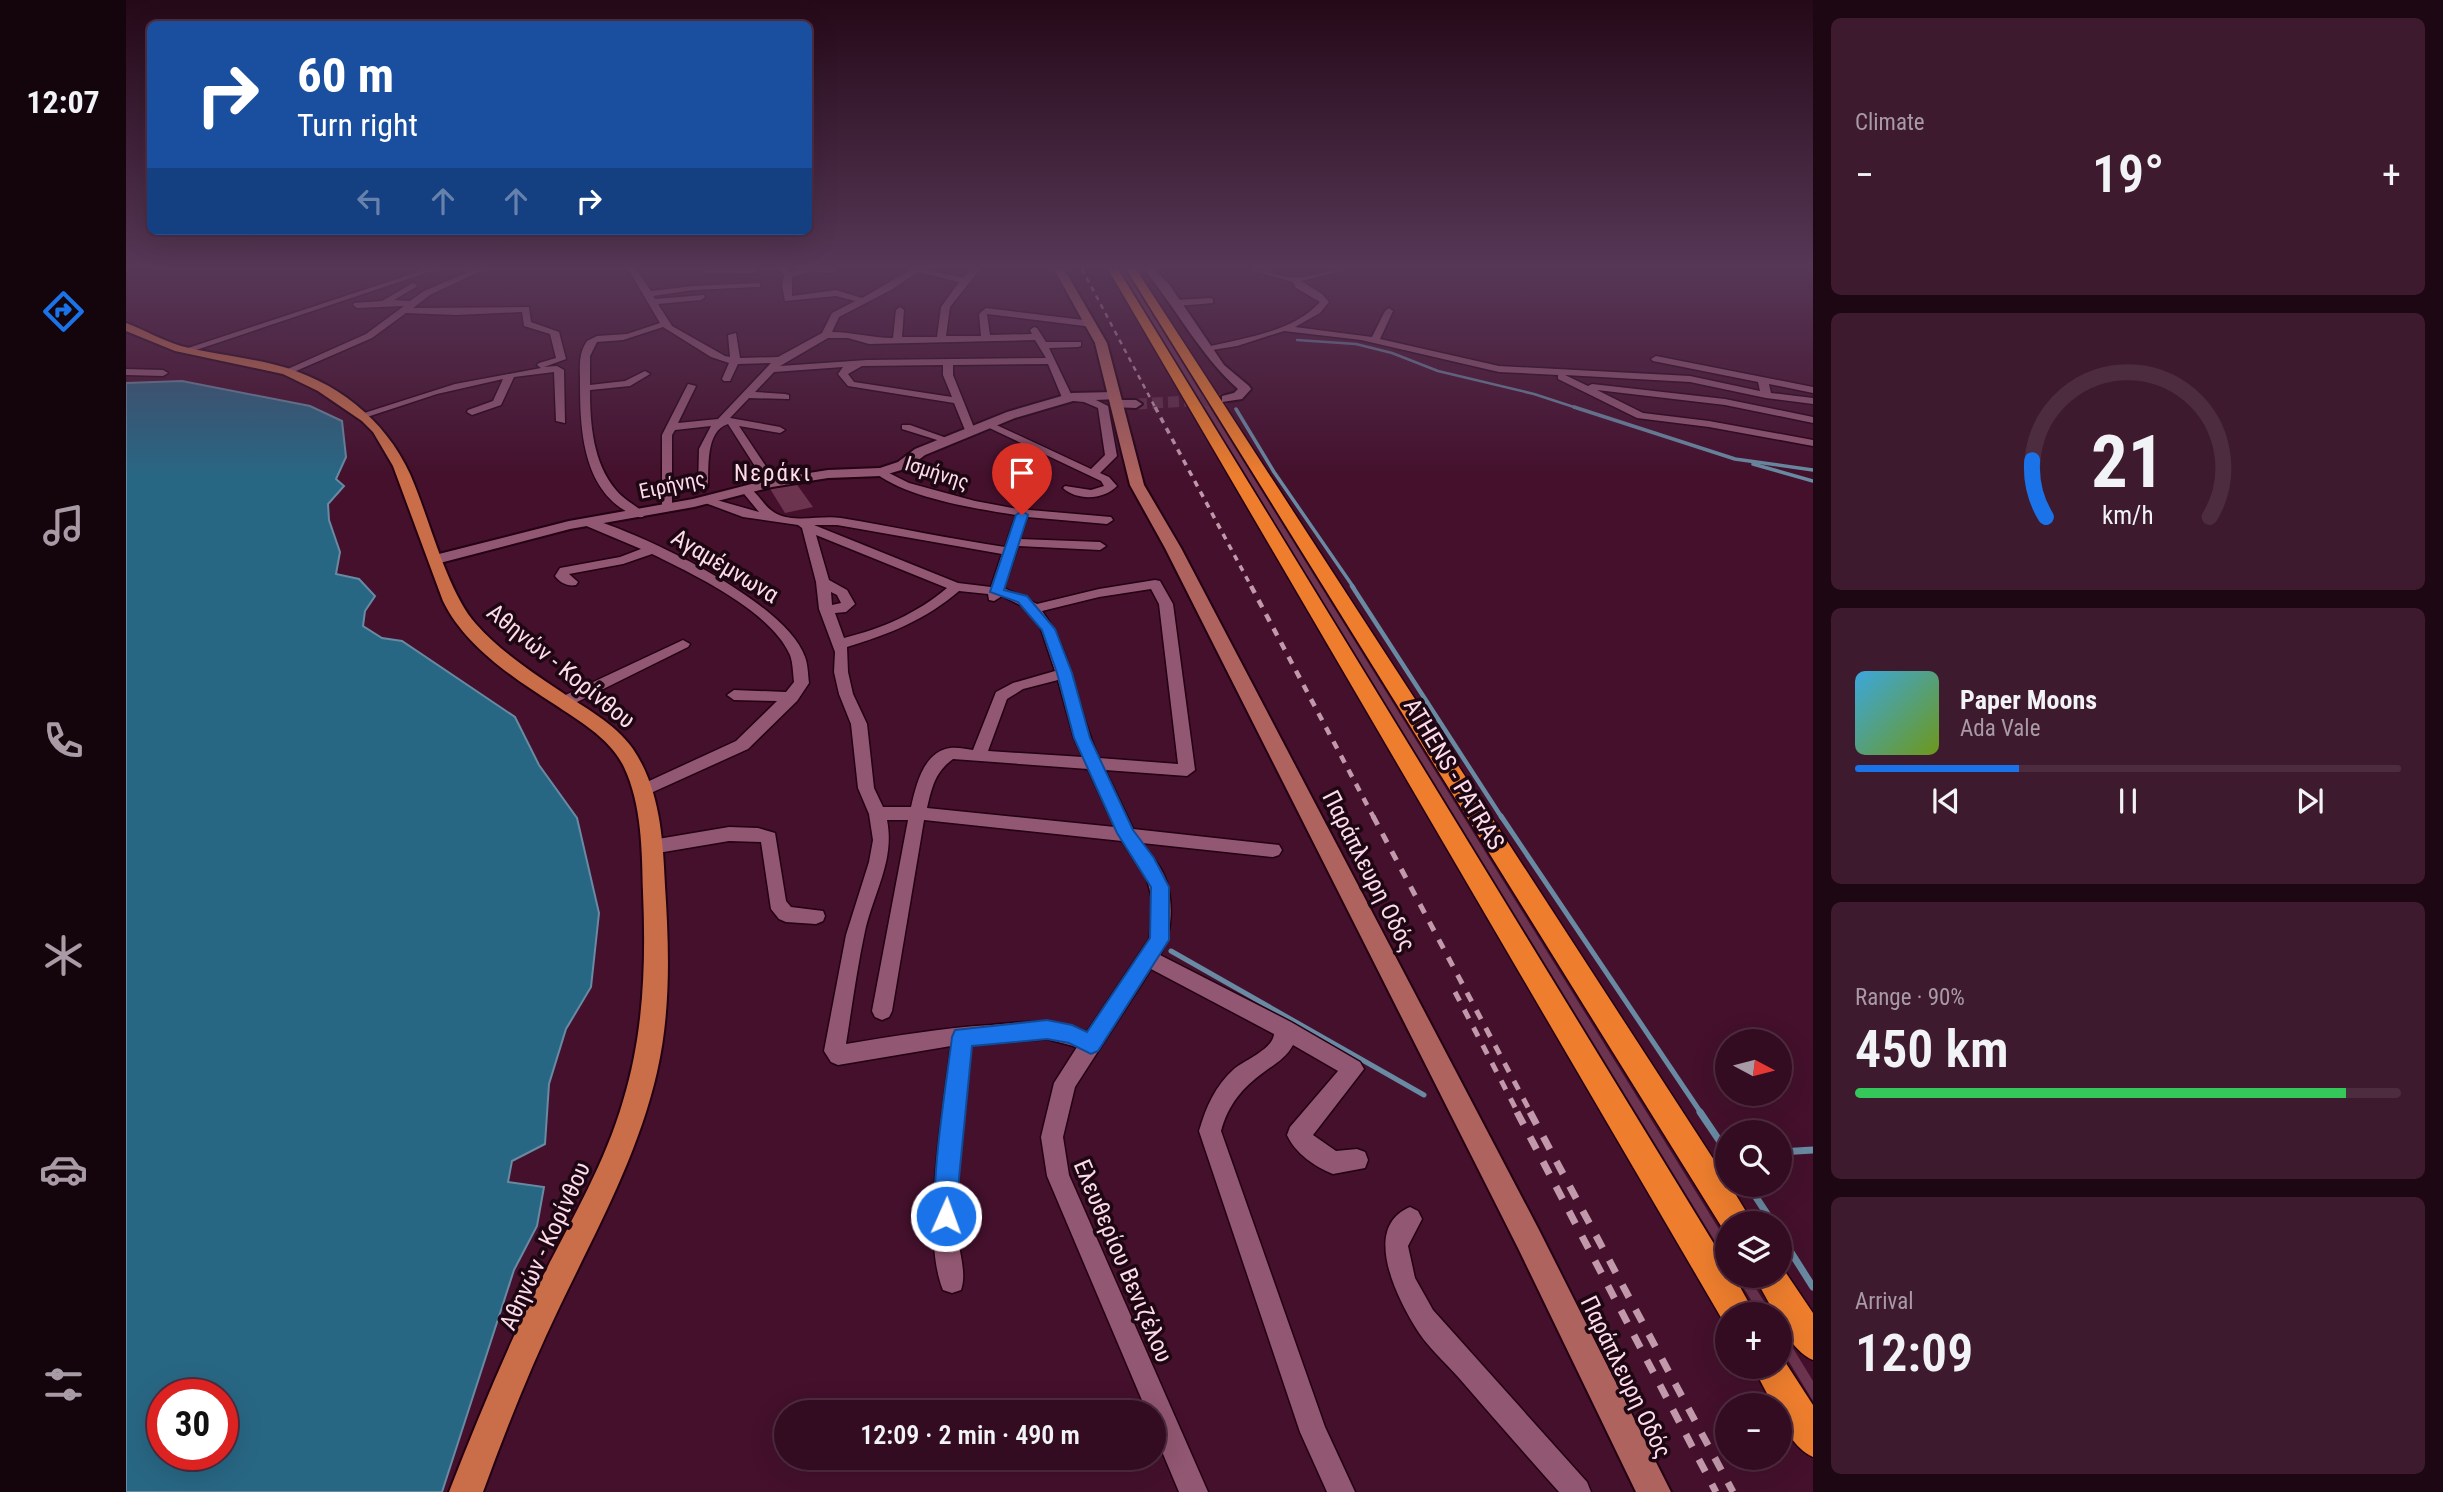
<!DOCTYPE html>
<html lang="en">
<head>
<meta charset="utf-8">
<style>
	body { margin:0; font-family:"Roboto Condensed",sans-serif; background:#3e1a2e; color:#f1f3f6; height:100vh; display:flex; flex-direction:column; font-size:26px; white-space:nowrap }
	* { box-sizing:border-box; margin:0 }
	p { font-size:23px; color:#a99ba5 }
	.icon { flex:none; width:38px; height:38px; fill:none; stroke:currentColor; stroke-width:2; stroke-linecap:round; stroke-linejoin:round }
	.map { position:relative; flex:1; overflow:hidden }
	.drawer { display:flex; flex-direction:column; gap:18px; padding:18px; background:#1c0712; width:630px }
	.drawer>* { flex:none }
	.hud { position:absolute; left:21px; top:21px; width:665px; height:214px; border-radius:10px; box-shadow:0 7px 28px #0002,0 0 0 2px #4e2c3f; background:#1a4fa0; color:#fff; overflow:hidden }
	.needle { width:46px; rotate:97deg }
	.tools { position:absolute; left:1589px; top:1029px; display:grid; gap:14px }
	.tools a { display:grid; place-items:center; width:77px; height:77px; border-radius:50%; background:#330c21; box-shadow:0 7px 28px #0002,0 0 0 2px #4e2c3f; font-size:35px }
	.speed { position:absolute; left:21px; top:1379px; display:flex; gap:14px; font-size:35px; font-weight:700; text-align:center }
	.speed>* { display:grid; place-content:center; width:91px; height:91px; border-radius:50%; background:#330c21; box-shadow:0 7px 28px #0002,0 0 0 2px #4e2c3f; line-height:1 }
	.speed .limit { border:10px solid #d22; background:#fff; color:#111 }
	.pin { position:absolute; display:grid; place-items:center; width:60px; height:60px; color:#fff; margin:-72px -30px; border-radius:50% 50% 50% 0; rotate:-45deg; box-shadow:0 0 7px #0007 }
	.pin .icon { rotate:45deg }
	.me { position:absolute; width:77px; margin:-38px; rotate:2deg; stroke-linejoin:round; filter:drop-shadow(0 0 5px #0008) }
	.turn { display:flex; align-items:center; gap:24px; height:147px; padding:0 35px; font-size:32px }
	.turn .icon { width:91px; height:91px; stroke-width:2.5 }
	.turn b { display:block; font-size:49px; line-height:60px }
	.lanes { display:flex; align-items:center; height:66px; padding:0 35px; background:#0003; justify-content:center; gap:35px; direction:ltr }
	.lanes .off { opacity:.35 }
	.big { font-size:52px; font-weight:600; line-height:1.1 }
	.drawer .widget { flex:1; display:flex; flex-direction:column; justify-content:center; gap:10px; min-width:0; padding:0 24px; border-radius:10px; background:#3e1a2e }
	.drawer .dial { align-items:center; gap:0 }
	.dial svg { height:182px; overflow:visible; fill:none; stroke:#4e2c3f; stroke-width:7; stroke-linecap:round; text-anchor:middle }
	.dial text { fill:#f1f3f6; stroke:none }
	.song { display:flex; align-items:center; gap:21px }
	.cover { width:84px; height:84px; border-radius:10px; background:linear-gradient(135deg,hsl(200 70% 55%),hsl(80 70% 35%)) }
	.played { height:7px; border-radius:4px; background:linear-gradient(90deg,#1a73e8 30%,#4e2c3f 30%) }
	.keys { display:flex; justify-content:space-around; direction:ltr }
	.heat { display:flex; justify-content:space-between; align-items:center; font-size:38px; direction:ltr }
	.charge { height:10px; border-radius:5px; background:linear-gradient(90deg,#34c759 90%,#4e2c3f 0) }
	.trip { position:absolute; left:648px; top:1400px; width:392px; height:70px; border-radius:35px; background:#330c21; box-shadow:0 7px 28px #0002,0 0 0 2px #4e2c3f; font-weight:600; line-height:70px; text-align:center }
	main { display:flex; flex:1; min-height:0 }
	.tab-bar { display:flex; flex-direction:column; width:126px; justify-content:space-around; align-items:center; background:#14050d; color:#a99ba5 }
	.tab-bar .icon { width:49px; height:49px }
	.tab-bar .selected { color:#1a73e8 }
	.tab-bar b { font-size:32px; color:#f1f3f6 }
	.map>svg:first-child { display:block }
	.green { fill:#6d3450 }
	.water { fill:#286784; stroke:#688aa2; stroke-width:2; fill-rule:evenodd }
	.lines { fill:none; stroke-linecap:round; stroke-linejoin:round }
	.stream-far4 { stroke:#688aa2; stroke-width:2.5 }
	.stream-far3 { stroke:#688aa2; stroke-width:3.5 }
	.stream-far2 { stroke:#688aa2; stroke-width:4.5 }
	.stream-far1 { stroke:#688aa2; stroke-width:5 }
	.stream { stroke:#688aa2; stroke-width:7 }
	.tertiary-tunnel { stroke:#602e48; stroke-width:11; stroke-dasharray:11 5; stroke-linecap:butt }
	.minor-casing { stroke:#240113; stroke-width:3 }
	.tertiary-casing { stroke:#240113; stroke-width:4 }
	.secondary-casing { stroke:#240113; stroke-width:4 }
	.primary-casing { stroke:#240113; stroke-width:4 }
	.motorway-casing { stroke:#240113; stroke-width:3 }
	.minor { fill:#925772; fill-rule:evenodd }
	.tertiary { fill:#925772; fill-rule:evenodd }
	.secondary { fill:#ae635e; fill-rule:evenodd }
	.primary { fill:#c96e49; fill-rule:evenodd }
	.motorway { fill:#ee7e2e; fill-rule:evenodd }
	.rail-far4 { stroke:#c199ab; stroke-width:2.5; stroke-dasharray:5 5; stroke-linecap:butt }
	.rail-far3 { stroke:#c199ab; stroke-width:3.5; stroke-dasharray:6 6; stroke-linecap:butt }
	.rail-far2 { stroke:#c199ab; stroke-width:4.5; stroke-dasharray:8 8; stroke-linecap:butt }
	.rail-far1 { stroke:#c199ab; stroke-width:5; stroke-dasharray:10 10; stroke-linecap:butt }
	.rail { stroke:#c199ab; stroke-width:7; stroke-dasharray:14 14; stroke-linecap:butt }
	.route { fill:#1a73e8; stroke:#114b97; stroke-width:2 }
	.labels { text-anchor:middle; stroke-width:7; stroke-linejoin:round; paint-order:stroke }
	.far-street-label { font-size:21px; fill:#fddbe9; stroke:#1d0712 }
	.far-quarter-label { font-size:23px; letter-spacing:2px; fill:#fddbe9; stroke:#1d0712 }
	.street-label { font-size:24px; fill:#fddbe9; stroke:#1d0712 }
</style>
</head>
<body>
<main>
<nav class="tab-bar">
<b>12:07</b>
<svg class="icon selected" aria-label="directions" viewBox="0 0 24 24"><path d="M12 3l9 9-9 9-9-9zM9 14v-3h6M13 9l2 2-2 2"/></svg>
<svg class="icon" aria-label="music" viewBox="0 0 24 24"><path d="M9 18V5l10-2v13"/><circle cx="6" cy="18" r="3"/><circle cx="16" cy="16" r="3"/></svg>
<svg class="icon" aria-label="phone" viewBox="0 0 24 24"><path d="M5 4h4l2 5-3 2q2 4 5 5l2-3 5 2v4C11 20 4 13 5 4z"/></svg>
<svg class="icon" aria-label="climate" viewBox="0 0 24 24"><path d="M12 3v18M4 7l16 10M4 17L20 7"/></svg>
<svg class="icon" aria-label="car" viewBox="0 0 24 24"><path d="M5 17H2v-5l4-1 3-4h7l3 4 3 1v5h-3M9 17h6M6 11h13"/><circle cx="7" cy="17" r="2"/><circle cx="17" cy="17" r="2"/></svg>
<svg class="icon" aria-label="filters" viewBox="0 0 24 24"><path d="M4 7h16M4 17h16"/><circle cx="9" cy="7" r="2"/><circle cx="15" cy="17" r="2"/></svg>
</nav>
<div class="map">
<svg width="1687" height="1492" viewBox="0 0 1687 1492">
	<rect width="100%" height="100%" fill="#44102c"/>
	<g class="green">
		<path d="M994,269H998L1601,1242V1261Z"/>
		<path d="M669,482L687,507L659,513L643,487Z"/>
		<path d="M1610,1276H1622L1646,1314H1634Z"/>
		<path d="M1654,1327L1687,1381V1401L1654,1347Z"/>
	</g>
	<path class="water" d="M56,381L184,406L216,421L220,457L210,479L218,486L202,504L203,520L214,552L210,574L233,579L249,596L239,611L237,626L256,638L276,641L389,717L413,765L451,818L473,913L465,987L440,1029L423,1084L419,1144L386,1161L382,1182L418,1187L411,1226L388,1270L316,1492H0V383ZM37,1395H96V1454H37Z"/>
	<g class="lines">
		<path class="stream-far4" d="M1171,340L1230,344L1266,353L1312,371L1408,394L1454,409"/>
		<g class="stream-far3">
			<path d="M1448,407L1609,459L1687,470"/>
			<path d="M1110,409L1148,472L1228,588"/>
			<path d="M1627,464L1687,481"/>
		</g>
		<path class="stream-far2" d="M1226,586L1376,818"/>
		<g class="stream-far1">
			<path d="M1375,816L1575,1113"/>
			<path d="M1045,951L1298,1095"/>
		</g>
		<g class="stream">
			<path d="M1574,1112L1601,1152"/>
			<path d="M1654,1152L1687,1150"/>
			<path d="M1592,1155H1601"/>
			<path d="M1622,1185L1647,1223"/>
			<path d="M1654,1235L1687,1287"/>
		</g>
		<path class="tertiary-tunnel" d="M1010,404L1100,399"/>
		<defs>
			<g id="minor">
				<path d="M301,269H312L64,352L56,350Z"/>
				<path d="M349,269H359L304,295L287,308L403,307L405,322L433,332L440,359L418,367L431,366L438,370L439,423L430,421L428,372L388,377L375,405L346,415L341,412L342,410L367,401L377,379L311,394L241,417L232,415L329,384L415,368L411,365L413,363L430,358L424,334L398,326L396,312L330,315L280,313L246,338L163,374L155,372L240,334L278,306L231,308L227,305L228,303L256,301L287,283L291,285L290,287L268,300L284,301L298,291Z"/>
				<path d="M502,269H510L525,291L567,286L634,283V287H631L567,290L527,296L529,299L578,295L579,297L575,300L532,304L546,326L599,356L604,357L602,335L610,333L614,358L652,357L696,333L706,313L729,301L710,296L659,301L656,285L658,275L652,269H660L664,272L679,269H714L704,273L687,271L666,277V296L710,290L736,298L786,269H799L837,278L846,269H854L824,307L820,336H855L853,314L860,308L966,321L970,324L966,327L861,314L864,335L906,334L904,330L908,327L911,328L920,342H955V346L952,347L923,348L945,394L964,397L982,406L991,456L974,473L983,477L991,486C978,500 951,501 937,488L939,486L965,490L978,486L975,481L855,424L864,422L965,469L979,455L972,408L958,402L937,400L922,364L827,365V375L849,430L844,433L839,430L828,403L722,386L712,374L717,367L648,372L629,392L659,394L663,395V399L623,398L604,418L654,427L659,430L654,433L613,426L651,483L649,485H641L602,424C579,431 583,468 582,487L572,489L573,449L585,426L549,430L546,435V507L540,511L536,510V435L562,384L570,386L552,423L592,419L645,363L612,364L604,381H598L596,379L603,363L585,357L537,327L497,340L471,342L464,356V385L499,381L519,371L524,374L504,386L464,390C464,424 467,463 490,490C498,500 510,505 519,514L517,517C509,518 505,514 498,510C456,484 454,426 454,382C454,367 452,354 461,341L471,336L501,334L534,323ZM792,272L833,282L815,307L811,337H776L778,310L774,307L770,310L767,338C745,338 727,332 706,332L713,317L765,290ZM702,338H722L743,344L909,340L920,358L741,360L654,366ZM817,365V375L826,397L728,382L722,374L736,366Z"/>
				<path d="M629,269L632,273L580,274L576,272L580,270Z"/>
				<path d="M1121,269C1138,268 1154,278 1171,277C1188,277 1204,269 1222,269L1175,281L1196,294L1203,302L1194,313L1169,327L1246,337L1259,311L1263,308L1267,311L1254,339L1373,366L1564,376L1634,391L1632,382L1527,361L1525,359L1530,356L1687,387V393L1643,384L1645,393L1687,398V404L1640,398L1564,382L1439,375L1462,386L1466,384L1599,399L1687,417V423L1599,405L1471,390L1517,413L1583,421L1687,440V446L1583,427L1511,418L1432,379V375L1373,372L1235,340L1158,331L1111,346L1080,351V347C1118,338 1167,332 1194,302L1170,288L1167,282Z"/>
				<path d="M1084,298L1087,299V303L1051,306L1047,303L1051,300Z"/>
				<path d="M0,369L37,370L42,373L37,376L0,375Z"/>
				<path d="M776,425H784L829,441L824,444L776,429Z"/>
				<path d="M755,469L783,483L849,501L892,509L985,517L987,520L981,524L901,517L894,539L974,542L980,546L974,550L892,546L878,588L911,604L973,589L1029,580L1034,581L1047,604L1069,770L1061,776L979,770L1007,829L1153,845L1156,850L1153,855L1147,857L1016,843C1023,853 1033,864 1038,875C1048,898 1047,934 1034,955L1165,1022L1234,1062L1238,1069L1187,1135L1210,1151L1231,1149L1239,1152L1242,1160L1239,1168L1207,1174C1189,1167 1169,1153 1161,1135L1164,1127L1212,1071L1167,1045C1160,1058 1149,1064 1138,1072C1116,1088 1102,1105 1095,1131L1199,1427L1229,1492H1201L1174,1432L1073,1131C1080,1107 1089,1086 1108,1069C1119,1060 1147,1049 1148,1034L1025,969L949,1087L937,1137L943,1175L1082,1492H1053L1027,1430V1412H1021L921,1176L915,1137L928,1083L951,1047L921,1039L845,1045C839,1107 827,1173 832,1236C833,1253 841,1273 835,1290L826,1293L817,1290C794,1234 818,1108 825,1046L712,1065L705,1062L698,1051L720,935L743,862L747,840L743,814L732,788L725,724L713,694L708,672L709,652L693,609L690,582L676,528L672,525L617,517L574,501L580,497L633,512L614,489L620,486C632,491 638,508 651,514C670,523 695,515 715,518C770,527 824,539 879,547L890,515C851,509 782,498 751,474V470ZM688,525H711L876,554L865,587L832,583ZM690,535L821,588C790,614 757,628 718,638L709,613L720,612L729,604L721,590L703,580ZM1025,589L1033,604L1052,764L973,758C950,709 948,655 916,611L973,597ZM833,591L862,594L863,600L868,601L876,596L900,608L915,629L929,671L887,683L870,692L847,750C839,749 831,747 824,748C797,752 790,786 785,807H757L748,788L741,724L727,694L722,672L721,647C764,634 799,620 833,591ZM705,592L711,595L715,603L706,605ZM932,680L948,738L957,757L862,751L881,699L897,689ZM827,759L962,769L989,827L801,808C806,787 809,772 827,759ZM761,820H782L746,1011L749,1017L756,1020L763,1017L766,1011L798,820L996,841L1021,879L1026,899L1024,938L961,1032C930,1017 898,1022 865,1025C816,1028 768,1036 720,1044C726,1006 731,968 739,931C748,892 769,860 761,820Z"/>
				<path d="M462,518C517,534 659,601 679,657C682,665 682,675 683,683L671,701L622,749L516,797L510,795L508,791L510,787L610,741L651,701L608,700L601,695L608,690L660,692L668,682C667,674 667,663 664,655C645,611 567,574 526,554L497,564L443,574L452,582L450,585C442,587 433,582 429,576L434,568L494,557L515,549L458,525L456,522Z"/>
				<path d="M557,640L564,644L562,647L443,706L438,707L430,702L433,698Z"/>
				<path d="M603,827L632,828L649,833L660,901L665,907L697,911L699,916L697,921L690,924L660,922L653,919L645,909L635,842L603,841L526,854L520,852L517,847L520,842L526,840Z"/>
				<path d="M1284,1207L1292,1211L1296,1219L1282,1246L1289,1278L1307,1310L1461,1482L1465,1492H1433C1399,1454 1366,1416 1333,1378C1319,1362 1299,1345 1288,1325C1270,1295 1236,1227 1284,1207Z"/>
			</g>
			<g id="tertiary">
				<path d="M1018,269H1028L1043,284L1098,365L1123,386L1125,389L1116,399L1096,402V396L1108,393L1112,389C1074,355 1050,308 1018,269Z"/>
				<path d="M988,392L992,393V399L947,401L889,418L799,455L782,468L755,476L702,478L646,487L568,507L444,529L310,564L302,559L305,556L443,521L567,499L645,479L702,470L754,468L772,462L789,449L881,412L946,393Z"/>
				<path d="M990,400H1010L1016,404L1010,408L986,407V401Z"/>
			</g>
			<path id="secondary" d="M928,269H938L981,343L1018,485L1055,548L1412,1228L1545,1492H1510L1392,1248L1039,548L1004,485L969,343Z"/>
			<path id="primary" d="M0,323C19,330 35,340 55,346C86,354 119,357 150,365C209,380 259,419 284,474C303,517 321,592 350,624C373,650 403,670 431,689C457,707 488,722 507,749C534,789 537,839 539,886C543,947 545,1011 531,1072C512,1155 471,1229 434,1306C405,1366 380,1429 357,1492H323C350,1423 378,1354 411,1288C441,1227 478,1167 497,1101C518,1033 520,962 517,892C516,851 516,805 498,767C484,738 453,721 428,704C387,678 338,645 317,601L267,466L247,432L236,421L192,391L157,374L49,351L0,331Z"/>
			<g id="motorway">
				<path d="M982,269H992L1601,1265V1276H1608L1629,1314H1601L1600,1326Z"/>
				<path d="M1000,269H1010L1601,1180V1185H1604L1627,1223H1601L1600,1234Z"/>
				<path d="M1654,1264L1687,1313V1360C1672,1354 1654,1331 1654,1314H1649L1628,1276H1654Z"/>
				<path d="M1654,1354L1687,1405V1457C1669,1449 1654,1425 1654,1405H1647L1627,1367H1654Z"/>
			</g>
		</defs>
		<use href="#minor" class="minor-casing"/>
		<use href="#tertiary" class="tertiary-casing"/>
		<use href="#secondary" class="secondary-casing"/>
		<use href="#primary" class="primary-casing"/>
		<use href="#motorway" class="motorway-casing"/>
		<use href="#minor" class="minor"/>
		<use href="#tertiary" class="tertiary"/>
		<use href="#secondary" class="secondary"/>
		<use href="#primary" class="primary"/>
		<use href="#motorway" class="motorway"/>
		<path class="rail-far4" d="M956,269L1030,409"/>
		<path class="rail-far3" d="M1029,407L1126,588"/>
		<path class="rail-far2" d="M1125,586L1248,818"/>
		<g class="rail-far1">
			<path d="M1247,816L1405,1113"/>
			<path d="M1329,992L1392,1113"/>
		</g>
		<g class="rail">
			<path d="M1391,1112L1590,1492"/>
			<path d="M1404,1112L1607,1492"/>
		</g>
	</g>
	<linearGradient id="sky" x2="0" y2="1"><stop stop-color="#250918"/><stop offset="0.56" stop-color="#563756"/><stop offset="1" stop-color="#563756" stop-opacity="0"/></linearGradient>
	<rect width="1687" height="477" fill="url(#sky)"/>
	<path class="route" d="M896,511L902,515L878,590L901,596L929,629L946,673L964,738L1007,830L1028,858L1043,887V940L972,1051L965,1054L943,1043L921,1039L846,1046L833,1178L832,1216L828,1225L820,1228L812,1225C801,1198 822,1073 826,1037L829,1030L921,1020L946,1025L961,1032L1024,938L1025,887L991,833L948,738L931,673L916,630L892,602L864,592L890,515Z"/>
	<g class="labels">
		<g class="far-street-label">
			<text transform="translate(811 473) rotate(18)" y="7">Ισμήνης</text>
			<text transform="translate(546 485) rotate(-12)" y="7">Ειρήνης</text>
		</g>
		<g class="far-quarter-label">
			<text x="647" y="481">Νεράκι</text>
		</g>
		<g class="street-label">
			<text transform="translate(599 566) rotate(31)" y="8">Αγαμέμνωνα</text>
			<text transform="translate(435 666) rotate(39)" y="8">Αθηνών - Κορίνθου</text>
			<text transform="translate(1328 774) rotate(59)" y="8">ATHENS - PATRAS</text>
			<text transform="translate(1243 871) rotate(63)" y="8">Παράπλευρη Οδός</text>
			<text transform="translate(419 1246) rotate(-65)" y="8">Αθηνών - Κορίνθου</text>
			<text transform="translate(997 1261) rotate(67)" y="8">Ελευθερίου Βενιζέλου</text>
			<text transform="translate(1500 1377) rotate(64)" y="8">Παράπλευρη Οδός</text>
		</g>
	</g>
</svg>
<div class="tools">
<a><svg class="needle" viewBox="-14 -14 28 28"><path d="M0-13l5 13h-10z" fill="#e53935"/><path d="M0 13l5-13h-10z" fill="#a99ba5"/></svg></a>
<a><svg class="icon" aria-label="search" viewBox="0 0 24 24"><circle cx="10" cy="10" r="6"/><path d="M15 15l6 6"/></svg></a>
<a><svg class="icon" aria-label="layers" viewBox="0 0 24 24"><path d="M12 4l9 5-9 5-9-5zM3 14l9 5 9-5"/></svg></a>
<a>+</a>
<a>−</a>
</div>
<div class="speed"><div class="limit">30</div></div>
<div class="pin" style="left:896px;top:515px;background:#d93025"><svg class="icon" aria-label="arrive" viewBox="0 0 24 24"><path d="M6 21V4h12l-3 4 3 4H6"/></svg></div>
<svg class="me" style="left:820px;top:1216px" viewBox="-20 -20 40 40"><circle r="17" fill="#1a73e8" stroke="#fff" stroke-width="3"/><path d="M0-11L8 9 0 5-8 9z" fill="#fff"/></svg>
<div class="trip">12:09 · 2 min · 490 m</div>
<div class="hud">
<div class="turn"><svg class="icon" aria-label="right" viewBox="0 0 24 24"><path d="M7 20v-9h11M14 6l5 5-5 5"/></svg><div><b>60 m</b>Turn right</div></div>
<div class="lanes"><svg class="icon off" aria-label="left" viewBox="0 0 24 24"><path d="M17 20v-9H6M10 6l-5 5 5 5"/></svg><svg class="icon off" aria-label="ahead" viewBox="0 0 24 24"><path d="M12 20V5M6 11l6-6 6 6"/></svg><svg class="icon off" aria-label="ahead" viewBox="0 0 24 24"><path d="M12 20V5M6 11l6-6 6 6"/></svg><svg class="icon" aria-label="right" viewBox="0 0 24 24"><path d="M7 20v-9h11M14 6l5 5-5 5"/></svg></div>
</div>
</div>
<section class="drawer">
<div class="widget"><p>Climate</p>
<div class="heat"><a>−</a><b class="big">19°</b><a>+</a></div>
</div>
<div class="widget dial"><svg viewBox="0 0 100 80">
<path d="M14 69A42 42 0 1 1 86 69"/>
<path d="M14 69A42 42 0 0 1 8 44" stroke="#1a73e8"/>
<text x="50" y="56" font-size="32" font-weight="700">21</text>
<text x="50" y="72" font-size="11">km/h</text>
</svg></div>
<div class="widget">
<div class="song"><i class="cover"></i><div><b>Paper Moons</b><p>Ada Vale</p></div></div>
<div class="played"></div>
<div class="keys"><svg class="icon" aria-label="previous" viewBox="0 0 24 24"><path d="M18 5L8 12l10 7zM5 5v14"/></svg><svg class="icon" aria-label="pause" viewBox="0 0 24 24"><path d="M8 5v14M16 5v14"/></svg><svg class="icon" aria-label="next" viewBox="0 0 24 24"><path d="M6 5l10 7-10 7zM19 5v14"/></svg></div>
</div>
<div class="widget"><p>Range · 90%</p><b class="big">450 km</b><div class="charge"></div></div>
<div class="widget"><p>Arrival</p><b class="big">12:09</b></div>
</section>
</main>
</body>
</html>
